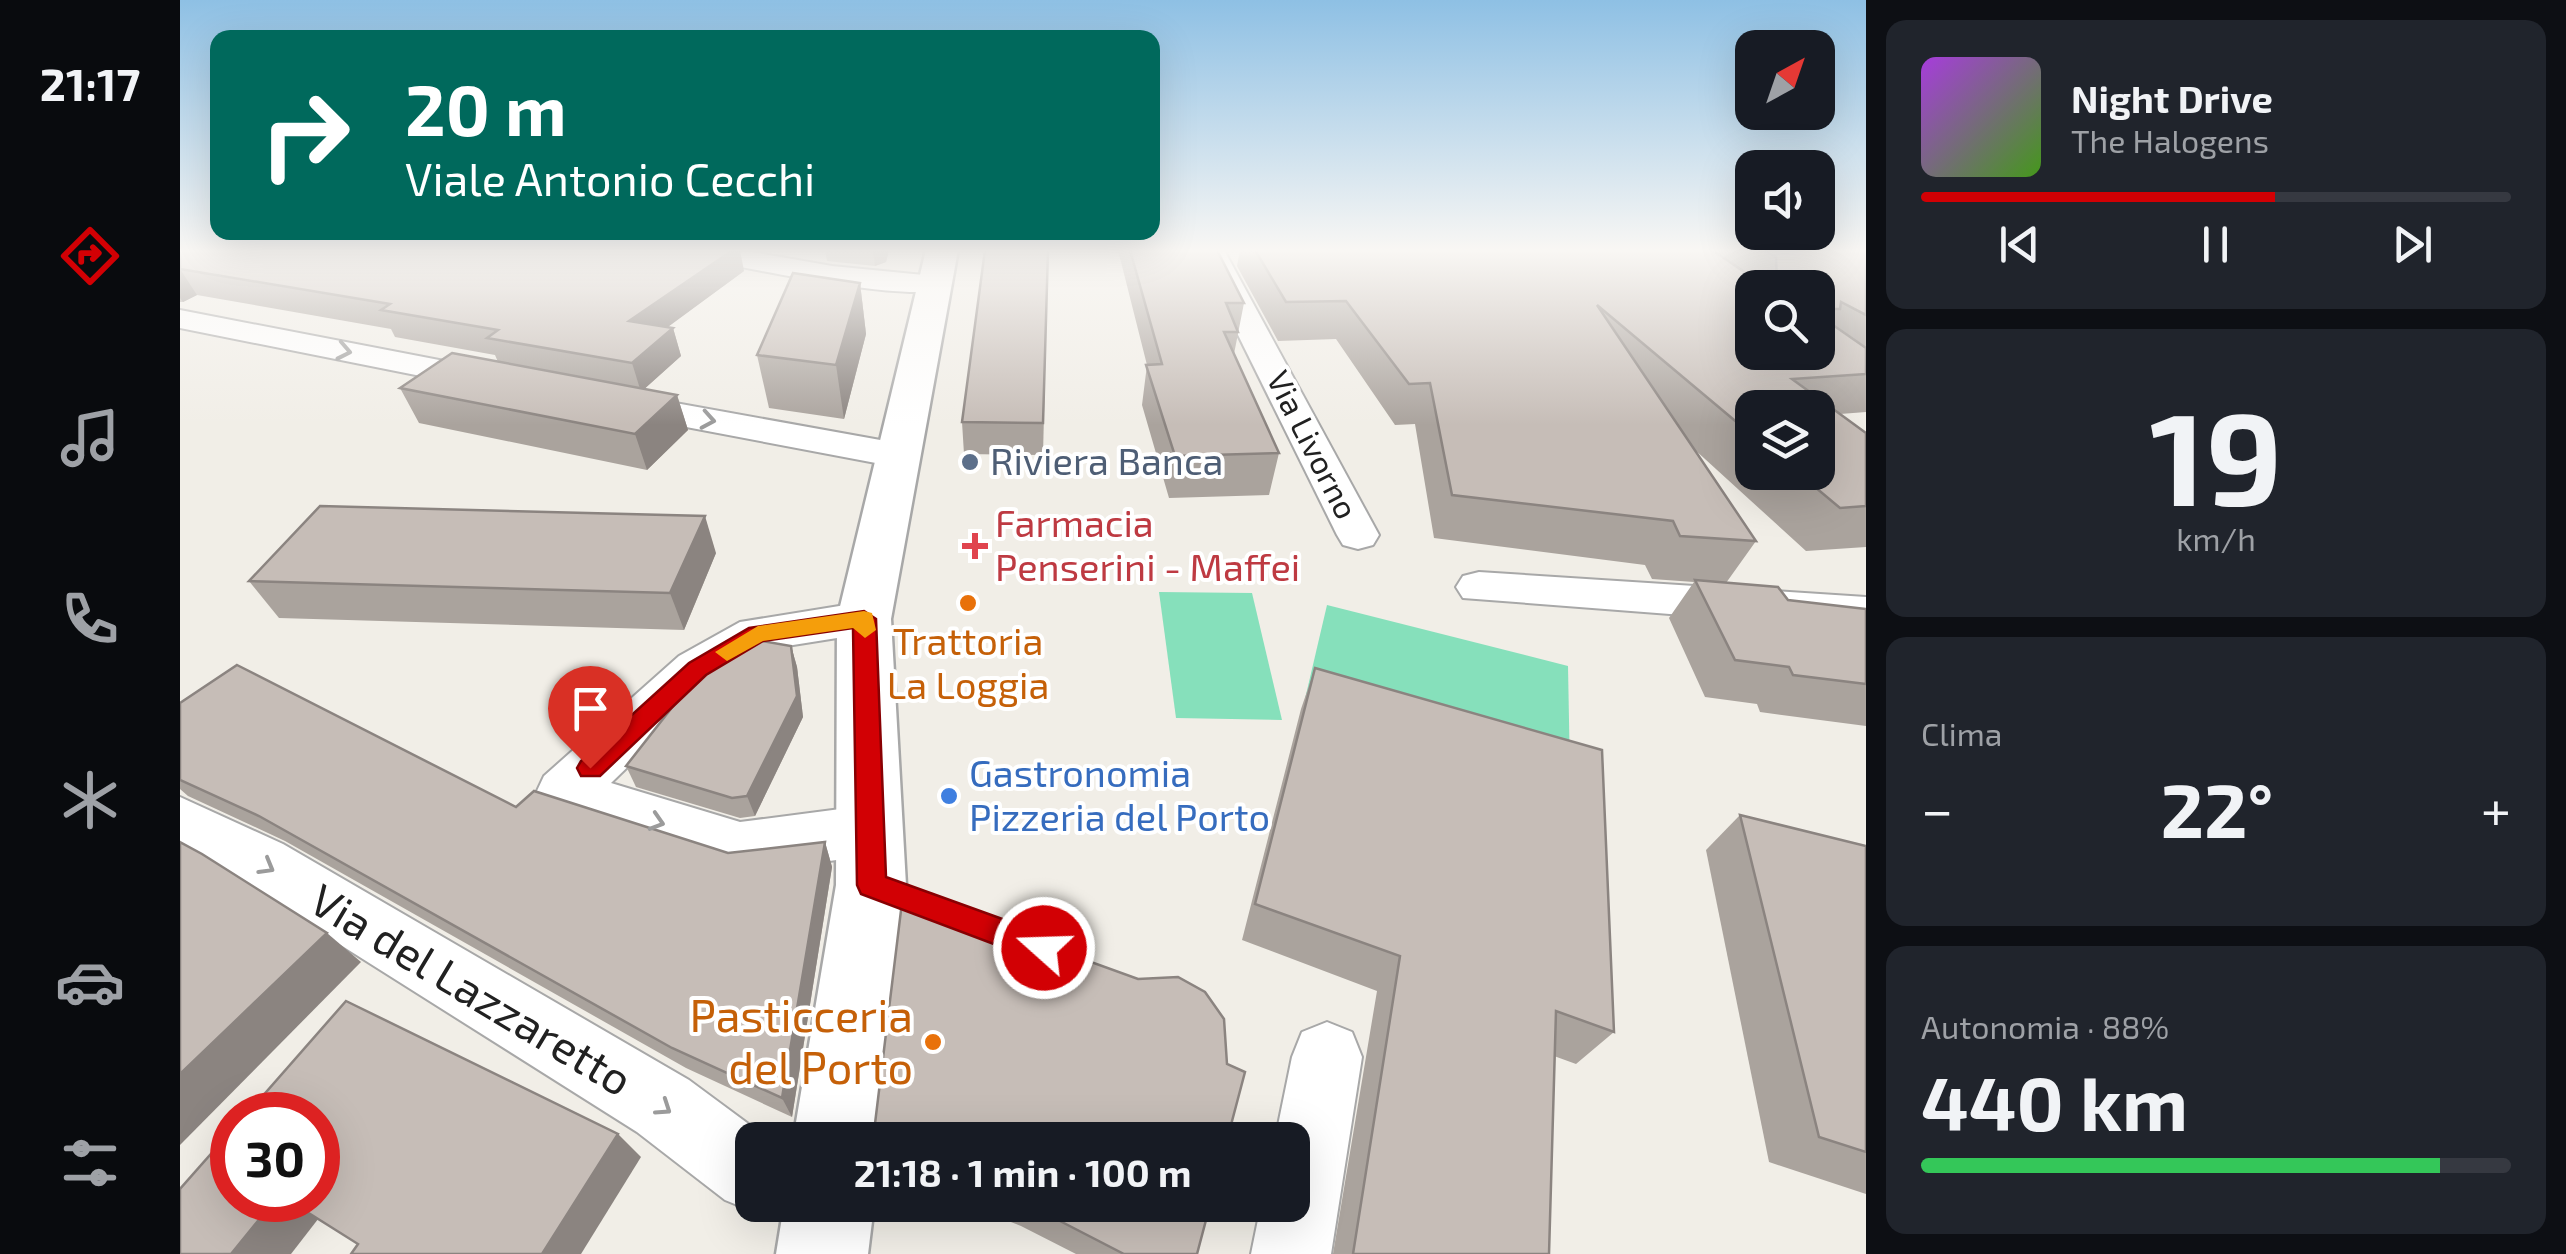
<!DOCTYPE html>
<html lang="it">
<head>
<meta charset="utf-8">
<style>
	body { margin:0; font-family:"Exo 2",sans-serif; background:#20242c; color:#f1f3f6; height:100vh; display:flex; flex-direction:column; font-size:38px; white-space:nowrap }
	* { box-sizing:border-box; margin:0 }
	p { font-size:32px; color:#9ea1a6 }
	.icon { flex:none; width:55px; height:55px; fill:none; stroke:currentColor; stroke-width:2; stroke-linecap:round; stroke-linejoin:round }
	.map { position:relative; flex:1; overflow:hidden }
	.details { display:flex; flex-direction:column; gap:20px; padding:20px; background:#0d0f14; width:700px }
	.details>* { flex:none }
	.banner { position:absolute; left:30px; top:30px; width:950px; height:210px; border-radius:20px; box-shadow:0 10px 40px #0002; background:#00695c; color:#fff; overflow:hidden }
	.needle { width:65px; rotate:40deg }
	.controls { position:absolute; left:1555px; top:30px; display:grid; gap:20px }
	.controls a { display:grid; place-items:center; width:100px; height:100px; border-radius:20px; background:#171b24; box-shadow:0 10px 40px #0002; font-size:50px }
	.speed { position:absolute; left:30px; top:1092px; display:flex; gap:20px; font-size:50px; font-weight:700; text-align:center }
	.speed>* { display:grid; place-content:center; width:130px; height:130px; border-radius:50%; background:#171b24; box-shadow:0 10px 40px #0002; line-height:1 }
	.speed .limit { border:15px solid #d22; background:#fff; color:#111 }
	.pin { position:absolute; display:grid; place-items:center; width:85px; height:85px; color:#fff; margin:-102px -42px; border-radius:50% 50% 50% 0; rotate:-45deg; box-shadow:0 0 10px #0007 }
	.pin .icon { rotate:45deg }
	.me { position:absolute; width:110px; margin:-55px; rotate:290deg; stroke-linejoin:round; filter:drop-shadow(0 0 8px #0008) }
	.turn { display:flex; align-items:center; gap:35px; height:210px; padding:0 30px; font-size:45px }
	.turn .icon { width:130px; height:130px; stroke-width:2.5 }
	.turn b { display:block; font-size:70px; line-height:85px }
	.big { font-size:75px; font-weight:700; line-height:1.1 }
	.details .widget { flex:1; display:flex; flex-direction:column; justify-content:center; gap:15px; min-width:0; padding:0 35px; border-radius:20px; background:#20242c }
	.details .dial { align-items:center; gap:0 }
	.dial b { font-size:130px; line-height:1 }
	.song { display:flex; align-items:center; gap:30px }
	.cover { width:120px; height:120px; border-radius:15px; background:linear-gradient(135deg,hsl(280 70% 55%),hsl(100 70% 35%)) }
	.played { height:10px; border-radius:5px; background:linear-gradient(90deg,#d20004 60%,#363941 60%) }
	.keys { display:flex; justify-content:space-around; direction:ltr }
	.heat { display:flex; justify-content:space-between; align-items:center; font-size:55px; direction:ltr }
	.charge { height:15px; border-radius:8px; background:linear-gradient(90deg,#34c759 88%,#363941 0) }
	.trip { position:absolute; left:555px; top:1122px; width:575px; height:100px; border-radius:20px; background:#171b24; box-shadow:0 10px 40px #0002; font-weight:700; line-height:100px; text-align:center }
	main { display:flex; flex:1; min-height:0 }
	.dock { display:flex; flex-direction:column; width:180px; justify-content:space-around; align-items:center; background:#090b0e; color:#9ea1a6 }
	.dock .icon { width:70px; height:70px }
	.dock .active { color:#d20004 }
	.dock b { font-size:45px; color:#f1f3f6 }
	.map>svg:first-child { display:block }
	.pitch { fill:#86e0bb }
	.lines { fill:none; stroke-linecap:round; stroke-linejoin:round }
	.minor-casing { stroke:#a8a8a8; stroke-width:4 }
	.tertiary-casing { stroke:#a8a8a8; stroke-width:5 }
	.minor { fill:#fff; fill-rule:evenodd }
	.tertiary { fill:#fff; fill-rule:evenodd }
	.wall { fill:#aaa39d; fill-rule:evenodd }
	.shaded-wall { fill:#8b8480 }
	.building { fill:#c6bdb7; stroke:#8b8480; stroke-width:2.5; fill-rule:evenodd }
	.oneway { stroke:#9b9b9b }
	.route { fill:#d20004; stroke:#880003; stroke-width:2.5 }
	.slow { fill:#f59e0b }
	.service-dot { fill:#5c6f8a; stroke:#fff; stroke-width:4 }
	.health-dot { fill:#e0444e; stroke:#fff; stroke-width:4 }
	.food-dot { fill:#e8710a; stroke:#fff; stroke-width:4 }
	.shop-dot { fill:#3f7fe0; stroke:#fff; stroke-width:4 }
	.labels { text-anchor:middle; stroke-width:8; stroke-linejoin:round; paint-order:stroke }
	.far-street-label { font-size:32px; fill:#212121; stroke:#fff }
	.service-label { font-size:38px; fill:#4e5e75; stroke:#fff; text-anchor:start }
	.health-label { font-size:38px; fill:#be3a42; stroke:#fff; text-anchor:start }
	.food-label { font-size:38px; fill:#c56008; stroke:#fff }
	.shop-label { font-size:38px; fill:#366cbe; stroke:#fff; text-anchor:start }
	.near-street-label { font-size:45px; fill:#212121; stroke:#fff }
	.near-food-label { font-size:45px; fill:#c56008; stroke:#fff; text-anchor:end }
</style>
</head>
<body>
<main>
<nav class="dock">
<b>21:17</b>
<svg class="icon active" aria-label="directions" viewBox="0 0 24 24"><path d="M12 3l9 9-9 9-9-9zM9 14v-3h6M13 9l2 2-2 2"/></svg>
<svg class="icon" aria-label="music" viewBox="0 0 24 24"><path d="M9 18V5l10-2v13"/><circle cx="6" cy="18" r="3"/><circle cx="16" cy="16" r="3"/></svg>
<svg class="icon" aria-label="phone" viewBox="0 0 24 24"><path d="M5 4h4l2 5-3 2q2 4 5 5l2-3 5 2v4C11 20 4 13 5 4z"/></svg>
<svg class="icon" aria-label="climate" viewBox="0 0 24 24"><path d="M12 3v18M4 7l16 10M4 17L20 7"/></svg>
<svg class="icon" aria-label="car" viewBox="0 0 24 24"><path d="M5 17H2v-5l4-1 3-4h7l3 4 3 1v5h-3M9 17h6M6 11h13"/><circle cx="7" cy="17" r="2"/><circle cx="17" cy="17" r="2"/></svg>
<svg class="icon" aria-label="filters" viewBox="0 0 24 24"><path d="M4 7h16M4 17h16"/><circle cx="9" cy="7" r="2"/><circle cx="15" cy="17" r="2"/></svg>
</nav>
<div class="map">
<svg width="1686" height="1254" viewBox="0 0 1686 1254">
	<rect width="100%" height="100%" fill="#f1eee7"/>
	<g class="pitch">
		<path d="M979,592L1072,593L1102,720L996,718Z"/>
		<path d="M1147,605L1388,666L1390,775L1125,699Z"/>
	</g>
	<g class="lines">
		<defs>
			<g id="minor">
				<path d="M503,250H561L652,266L754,276L769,285C752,309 553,265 517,258Z"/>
				<path d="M1016,250H1044L1199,535L1193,545L1178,549L1163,545L1157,535Z"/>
				<path d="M0,310L311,370L323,373L328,380L323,387L311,390L0,328Z"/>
				<path d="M440,393L717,443L731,447L736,455L731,463L717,467L427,412L422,404L427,396Z"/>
				<path d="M1299,572L1686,597V629L1283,598L1276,587L1283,576Z"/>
				<path d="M684,602L701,607L708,619L701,631L588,649L535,682L431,783L560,822L691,805L712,812L720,830L712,848L691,855L560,874L364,810L356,793L364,776L499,656L560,622Z"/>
				<path d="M0,797L103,844L509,1080L590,1140H572V1205H586L572,1211L545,1200L457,1132L61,882L0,850Z"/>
				<path d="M1147,1022L1172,1032L1182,1057L1151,1254H1071L1081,1205H1112V1140H1095L1112,1057L1122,1032Z"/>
			</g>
			<g id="tertiary">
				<path d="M746,250H778L711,619L726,885L699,1140H613L656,885L657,619Z"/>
				<path d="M604,1205H694L688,1254H596Z"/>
			</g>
		</defs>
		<use href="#minor" class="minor-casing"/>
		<use href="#tertiary" class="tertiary-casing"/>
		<use href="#minor" class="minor"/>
		<use href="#tertiary" class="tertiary"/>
	</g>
	<g class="wall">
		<path d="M0,250L564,271L487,327L493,328L501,356L464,389L497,395L508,430L467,470L239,423L220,388L318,362L315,355L215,337L211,329L17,295L3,302H0Z"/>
		<path d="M645,250H709L706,262L695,266L647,261Z"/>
		<path d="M868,250L863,455L784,454L782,422Z"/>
		<path d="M938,250H1037L1064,303L1054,354L1099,453L1089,495L989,498L962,405L967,365Z"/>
		<path d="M1060,250H1686V412L1660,414L1686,433V547L1626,551L1514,449L1576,541L1546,583L1608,600L1686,609V726L1580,712L1577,704L1525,697L1489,618L1514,582L1472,579L1465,565L1254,538L1235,424L1215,425L1156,339L1098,341L1057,266ZM1572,408L1638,472H1572Z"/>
		<path d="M680,283L686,334L664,419L589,408L577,355Z"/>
		<path d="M536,553L504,630L99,618L69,581Z"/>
		<path d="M611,646L617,667L623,717L575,816L560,818L456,787L446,766Z"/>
		<path d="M1135,668L1434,1032L1396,1064L1374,1056L1369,1254H1153L1197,991L1062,940L1121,709Z"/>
		<path d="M0,703L336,807L548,853L645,842L652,867L612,1117L506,1068L105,841L8,796L0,789Z"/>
		<path d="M1560,815L1686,846V1194L1589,1162L1526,850Z"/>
		<path d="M787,1205H1030L1017,1254H896L841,1226Z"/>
	</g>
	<g class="shaded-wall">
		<path d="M553,250H560L564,271L458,349L449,321Z"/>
		<path d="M693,250H709L706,262L695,266Z"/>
		<path d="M0,269L17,295L3,302L0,298Z"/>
		<path d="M680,283L686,334L664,419L656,365Z"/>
		<path d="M493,328L501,356L461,392L452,363Z"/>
		<path d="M497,395L508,430L467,470L455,434Z"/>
		<path d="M525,516L536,553L504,630L490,593Z"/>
		<path d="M611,646L617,667L623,717L575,816L567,796Z"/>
		<path d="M645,842L652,867L612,1117L602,1098Z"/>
		<path d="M147,933L181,962L0,1145V1074Z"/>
		<path d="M438,1134L461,1157L401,1254H362Z"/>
		<path d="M95,1200H111L142,1214L111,1254H51Z"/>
	</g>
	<g class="building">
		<path d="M0,250H553L449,321L493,328L452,363L307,338L318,330L201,310L210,304L0,269Z"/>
		<path d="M805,250H868L863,423L782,422Z"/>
		<path d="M950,250H1037L1064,303H1046L1058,332H1044L1099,453L995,456L966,365L982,364Z"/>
		<path d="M1075,250H1532L1581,283L1597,285L1596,257L1584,250H1686V315L1661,302L1660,309H1642L1640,316L1686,348V374L1612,379L1686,433V506L1660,508L1617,472H1638V408H1572V435L1417,305L1576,541L1500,536L1493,521L1272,495L1250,383L1229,384L1166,301L1106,302ZM1572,288H1638V352H1572Z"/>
		<path d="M613,273L680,283L656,365L577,355Z"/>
		<path d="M272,353L497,395L455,434L220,388Z"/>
		<path d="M140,506L525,516L490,593L69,581Z"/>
		<path d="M1515,580L1598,587L1608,600L1686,609V684L1613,675L1609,667L1555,660Z"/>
		<path d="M571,639L611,646L617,696L567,796L552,798L446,766L516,677Z"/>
		<path d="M57,665L336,807L354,791L548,853L645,842L602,1098L492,1048L79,816L0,780V703Z"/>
		<path d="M1135,668L1422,750L1434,1032L1376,1011L1369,1254H1173L1220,956L1075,904Z"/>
		<path d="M1560,815L1686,846V1152L1639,1137Z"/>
		<path d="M0,842L22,854L147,933L0,1074Z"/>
		<path d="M723,894L958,979L998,977L1025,992L1044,1019L1047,1064L1065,1072L1047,1140H693Z"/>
		<path d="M166,1001L438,1134L362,1254H171L178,1244L108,1200H138V1115H66Z"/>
		<path d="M52,1130V1200H95L51,1254H0V1189Z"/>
		<path d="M849,1205H1030L1017,1254H944Z"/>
	</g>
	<defs><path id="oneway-chevron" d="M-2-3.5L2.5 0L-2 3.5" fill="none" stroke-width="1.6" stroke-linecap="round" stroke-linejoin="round" transform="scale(2.5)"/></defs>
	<g class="oneway">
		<use href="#oneway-chevron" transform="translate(164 351) rotate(11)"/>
		<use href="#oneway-chevron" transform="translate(528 420) rotate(10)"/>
		<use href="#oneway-chevron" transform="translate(477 822) rotate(17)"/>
		<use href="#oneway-chevron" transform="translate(87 867) rotate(30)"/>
		<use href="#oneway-chevron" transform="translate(484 1108) rotate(34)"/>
	</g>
	<linearGradient id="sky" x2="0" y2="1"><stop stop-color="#8ec0e4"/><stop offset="0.59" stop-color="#f9f7f4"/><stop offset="1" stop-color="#f9f7f4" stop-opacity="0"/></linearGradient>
	<rect width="1686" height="425" fill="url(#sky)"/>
	<path class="route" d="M684,611L696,619L706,877L875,938L880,948L875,959L864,963L681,894L677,885L673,628L583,641L526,675L420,776H401L397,768L401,761L509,663L569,628Z"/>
	<path class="slow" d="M684,611L692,613L696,630L685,638L673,628L583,641L547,661L535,652L578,626Z"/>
	<circle class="service-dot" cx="790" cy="462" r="10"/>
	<path class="health-dot" d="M790 531h10v10h10v10h-10v10h-10v-10h-10v-10h10z"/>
	<g class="food-dot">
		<circle cx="788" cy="603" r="10"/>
		<circle cx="753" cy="1042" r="10"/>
	</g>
	<circle class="shop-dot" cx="769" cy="796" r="10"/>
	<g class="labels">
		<g class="far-street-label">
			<text transform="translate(1132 445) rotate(63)" y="11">Via Livorno</text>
		</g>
		<g class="service-label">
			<text x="810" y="475">Riviera Banca</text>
		</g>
		<g class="health-label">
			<text x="815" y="537">Farmacia<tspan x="815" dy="44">Penserini - Maffei</tspan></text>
		</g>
		<g class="food-label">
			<text x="788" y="655">Trattoria<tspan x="788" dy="44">La Loggia</tspan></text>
		</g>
		<g class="shop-label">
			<text x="789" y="787">Gastronomia<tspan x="789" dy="44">Pizzeria del Porto</tspan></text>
		</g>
		<g class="near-street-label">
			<text transform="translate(291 990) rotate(31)" y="16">Via del Lazzaretto</text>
		</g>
		<g class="near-food-label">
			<text x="733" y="1032">Pasticceria<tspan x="733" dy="52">del Porto</tspan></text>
		</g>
	</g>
</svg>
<div class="controls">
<a><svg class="needle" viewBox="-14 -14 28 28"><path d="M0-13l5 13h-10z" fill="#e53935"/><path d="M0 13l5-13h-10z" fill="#9ea1a6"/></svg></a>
<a><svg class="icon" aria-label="sound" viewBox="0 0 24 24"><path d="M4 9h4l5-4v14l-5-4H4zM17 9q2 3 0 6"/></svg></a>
<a><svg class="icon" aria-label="search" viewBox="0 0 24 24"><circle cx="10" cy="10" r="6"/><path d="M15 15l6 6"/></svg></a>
<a><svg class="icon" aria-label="layers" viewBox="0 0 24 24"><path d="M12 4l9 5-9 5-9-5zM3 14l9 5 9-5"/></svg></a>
</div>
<div class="speed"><div class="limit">30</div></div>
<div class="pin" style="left:410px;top:768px;background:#d93025"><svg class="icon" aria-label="arrive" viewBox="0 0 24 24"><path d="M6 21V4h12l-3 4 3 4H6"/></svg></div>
<svg class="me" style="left:864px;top:948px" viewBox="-20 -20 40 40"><circle r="17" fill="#d20004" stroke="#fff" stroke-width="3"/><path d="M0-11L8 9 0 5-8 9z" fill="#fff"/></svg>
<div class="trip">21:18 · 1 min · 100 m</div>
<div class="banner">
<div class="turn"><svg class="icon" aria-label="right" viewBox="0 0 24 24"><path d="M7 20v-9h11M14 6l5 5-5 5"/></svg><div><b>20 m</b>Viale Antonio Cecchi</div></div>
</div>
</div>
<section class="details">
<div class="widget">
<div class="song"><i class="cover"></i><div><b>Night Drive</b><p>The Halogens</p></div></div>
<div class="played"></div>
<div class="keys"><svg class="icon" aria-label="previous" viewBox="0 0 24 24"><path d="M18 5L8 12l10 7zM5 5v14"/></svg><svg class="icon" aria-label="pause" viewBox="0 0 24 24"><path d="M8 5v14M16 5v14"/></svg><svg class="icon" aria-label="next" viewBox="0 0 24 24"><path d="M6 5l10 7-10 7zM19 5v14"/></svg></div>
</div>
<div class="widget dial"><b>19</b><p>km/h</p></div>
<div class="widget"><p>Clima</p>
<div class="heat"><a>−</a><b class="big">22°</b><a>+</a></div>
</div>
<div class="widget"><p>Autonomia · 88%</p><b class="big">440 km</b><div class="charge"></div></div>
</section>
</main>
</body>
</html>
